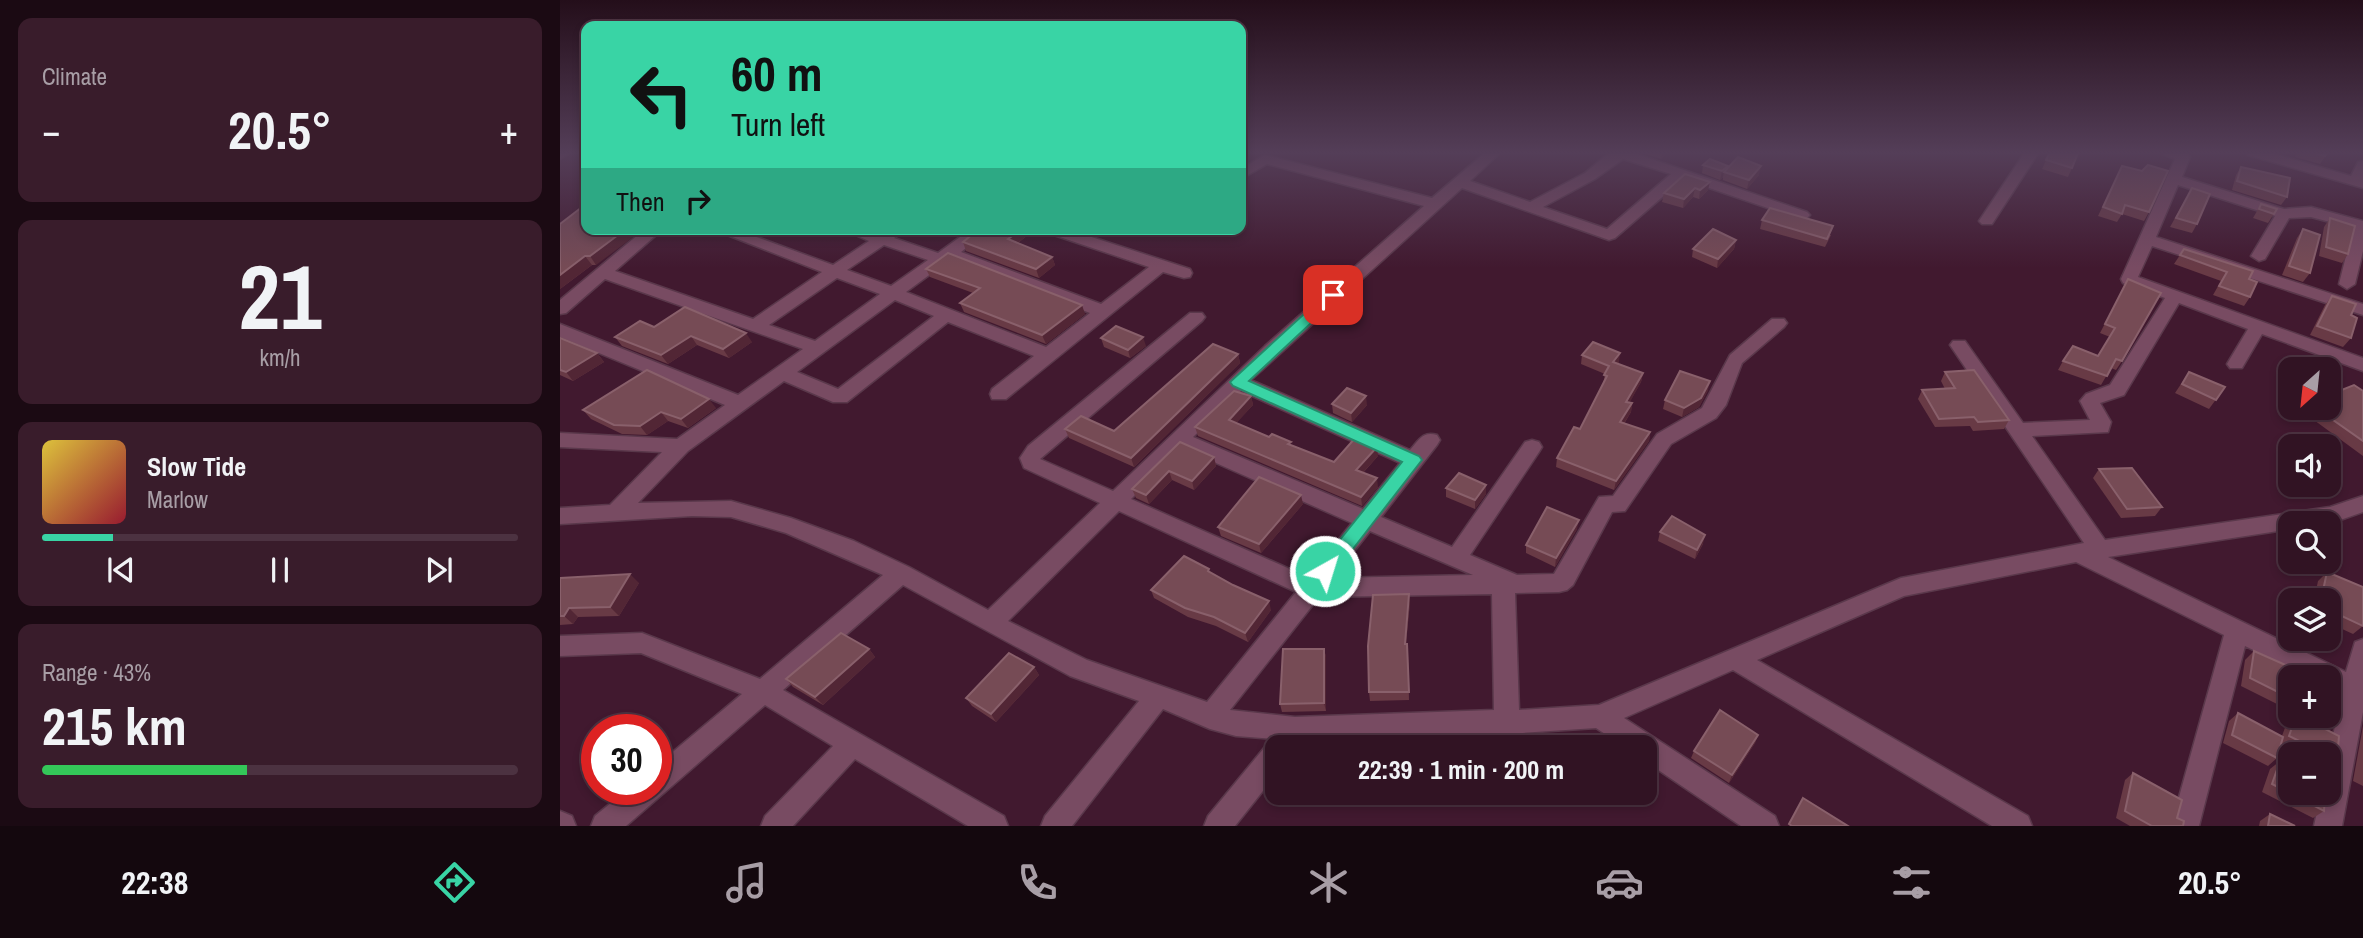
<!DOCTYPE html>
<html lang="en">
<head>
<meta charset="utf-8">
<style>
	body { margin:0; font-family:"Archivo Narrow",sans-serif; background:#391c2b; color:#f1f3f6; height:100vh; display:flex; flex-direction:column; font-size:26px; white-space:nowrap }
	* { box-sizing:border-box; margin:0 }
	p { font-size:23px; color:#a89ea6 }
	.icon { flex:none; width:38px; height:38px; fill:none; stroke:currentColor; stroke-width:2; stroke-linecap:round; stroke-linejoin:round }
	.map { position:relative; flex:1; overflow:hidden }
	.panel { display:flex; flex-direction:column; gap:18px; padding:18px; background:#1b0a13; width:560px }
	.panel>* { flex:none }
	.guide { position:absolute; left:21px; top:21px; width:665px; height:214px; border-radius:14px; box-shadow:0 4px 10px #0003,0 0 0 2px #4c3241; background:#39d4a5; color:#111; overflow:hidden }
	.needle { width:46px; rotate:207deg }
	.controls { position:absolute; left:1718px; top:357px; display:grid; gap:14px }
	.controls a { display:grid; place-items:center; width:63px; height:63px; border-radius:14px; background:#311323; box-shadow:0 4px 10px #0003,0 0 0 2px #4c3241; font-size:35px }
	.speed { position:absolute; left:21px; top:714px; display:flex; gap:14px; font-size:35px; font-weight:700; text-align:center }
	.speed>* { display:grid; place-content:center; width:91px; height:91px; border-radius:50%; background:#311323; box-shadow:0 4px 10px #0003,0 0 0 2px #4c3241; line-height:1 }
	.speed .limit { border:10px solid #d22; background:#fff; color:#111 }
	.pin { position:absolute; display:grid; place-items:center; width:60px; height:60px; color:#fff; margin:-30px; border-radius:14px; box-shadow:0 4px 10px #0006 }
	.me { position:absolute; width:77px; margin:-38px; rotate:39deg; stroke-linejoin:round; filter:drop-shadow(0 0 5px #0008) }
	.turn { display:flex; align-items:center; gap:24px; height:147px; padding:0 35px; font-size:32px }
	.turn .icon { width:91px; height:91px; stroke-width:2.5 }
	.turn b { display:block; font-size:49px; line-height:60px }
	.then { display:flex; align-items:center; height:66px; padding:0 35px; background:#0003; gap:14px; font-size:26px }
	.big { font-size:52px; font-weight:800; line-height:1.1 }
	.panel .tile { flex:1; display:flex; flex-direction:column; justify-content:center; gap:10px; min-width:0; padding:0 24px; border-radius:14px; background:#391c2b }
	.panel .dial { align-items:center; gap:0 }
	.dial b { font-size:91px; line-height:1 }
	.song { display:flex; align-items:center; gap:21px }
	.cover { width:84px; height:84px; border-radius:10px; background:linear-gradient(135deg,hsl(50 70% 55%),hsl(350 70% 35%)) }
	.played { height:7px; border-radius:4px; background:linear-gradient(90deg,#39d4a5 15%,#4c3241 15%) }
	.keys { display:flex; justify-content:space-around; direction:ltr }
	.heat { display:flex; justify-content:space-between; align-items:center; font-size:38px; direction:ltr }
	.charge { height:10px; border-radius:5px; background:linear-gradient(90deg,#34c759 43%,#4c3241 0) }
	.trip { position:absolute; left:705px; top:735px; width:392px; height:70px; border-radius:14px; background:#311323; box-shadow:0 4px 10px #0003,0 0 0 2px #4c3241; font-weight:800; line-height:70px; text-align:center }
	.dock { display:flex; height:112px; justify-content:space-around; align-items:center; background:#14080e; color:#a89ea6 }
	.dock .icon { width:49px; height:49px }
	.dock .selected { color:#39d4a5 }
	.dock b { font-size:32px; color:#f1f3f6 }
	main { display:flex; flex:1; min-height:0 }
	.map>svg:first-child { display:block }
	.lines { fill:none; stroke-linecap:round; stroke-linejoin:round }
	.minor-casing { stroke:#5a384b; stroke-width:3 }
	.minor { fill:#784b62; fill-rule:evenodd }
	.wall { fill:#683a45 }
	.shaded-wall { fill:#522635 }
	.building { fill:#764b55; stroke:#89606b; stroke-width:2 }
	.route { fill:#39d4a5; stroke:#258a6b; stroke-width:2 }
</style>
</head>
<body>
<main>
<section class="panel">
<div class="tile"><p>Climate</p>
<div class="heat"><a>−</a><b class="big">20.5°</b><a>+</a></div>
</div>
<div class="tile dial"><b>21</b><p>km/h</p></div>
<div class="tile">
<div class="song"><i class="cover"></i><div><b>Slow Tide</b><p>Marlow</p></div></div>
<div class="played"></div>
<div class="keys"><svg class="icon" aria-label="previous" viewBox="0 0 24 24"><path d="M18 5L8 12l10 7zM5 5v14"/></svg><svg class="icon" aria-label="pause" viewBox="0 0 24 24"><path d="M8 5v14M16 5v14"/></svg><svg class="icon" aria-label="next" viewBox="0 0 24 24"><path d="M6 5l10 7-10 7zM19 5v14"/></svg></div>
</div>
<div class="tile"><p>Range · 43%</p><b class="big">215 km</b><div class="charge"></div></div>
</section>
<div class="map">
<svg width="1803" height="826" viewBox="0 0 1803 826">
	<rect width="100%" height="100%" fill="#41192f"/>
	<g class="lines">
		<defs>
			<g id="minor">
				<path d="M0,152H11L0,159Z"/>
				<path d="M926,152H941L910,181L970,202L1025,173L1050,152H1071L1247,212L1250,215L1247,218H1237L1123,179L1055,238L1049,240L902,188L691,380L850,450C859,440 863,431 877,435L880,440L877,445L821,517L892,547L965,442L972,440L979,442L982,447L979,452L910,555L957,575L994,574L1039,497L1053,496L1097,434L1142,408L1170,355L1212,319H1224L1227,323L1224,327L1182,363L1166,405L1156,418L1111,444L1065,511L1052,512L1013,585L1007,590L999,592L955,593L959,710L1039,705L1341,578L1524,543L1390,345L1393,341H1405L1463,423L1530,420L1520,401L1526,394L1550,385L1605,298L1563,283L1561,279L1615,159L1598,152L1628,154L1630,157L1622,177L1724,209L1751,207L1803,221V251L1795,284L1787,289L1779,284L1793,228L1751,217L1729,218L1705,259L1699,261L1691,256L1715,216L1618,185L1596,237L1803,304V315L1592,246L1578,277L1803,358V371L1702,334L1682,368H1670L1667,364L1688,329L1619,303L1564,395L1540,403L1551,422L1548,432L1472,436L1545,540L1770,507L1803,496V512L1769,524L1731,523V529L1548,557L1786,672L1795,642L1803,639V712L1782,826H1754L1761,793H1769V754L1782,694L1769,687V677H1749L1685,646L1639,826H1611L1664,635L1516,562L1344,596L1197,660L1468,816L1472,826H1432L1173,670L1064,718L1215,816L1219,826H1181L1085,761V747H1065L1036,728L947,734L720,739L727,742L729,747H718V772L675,826H644L648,816L709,742L717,739L676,736L650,729L603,709L512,826H481L485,816L579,701L510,676L343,585L223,690L444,816L448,826H408L295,759L233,826H201L205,816L273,746L205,705L66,826H31L35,816L68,789H96V766L182,694L81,653L0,656V636L82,633L200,679L323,575L226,533L171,517L132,516L0,524V508L50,505L102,452L0,447V433L117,439L165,405L0,337V324L178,395L243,349L45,279L6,313L0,314V300L85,229H103L55,271L193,319L262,272L152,229H175L273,265L309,241L282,229H306L320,234L326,229H345L334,238L378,253L411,229H430L401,252L541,304L589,267L485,232L483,229H507L630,269L632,273L630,277L624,278L603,272L446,399H432L430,394L432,389L474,356L388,322L287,402H273L224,381L128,451L78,503L171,501L231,518L294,541L349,567L428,610L540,503L464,468L460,458L468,446L630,313H642L645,317L642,321L480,459L553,491L705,346L864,206L707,164L681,179V169L705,155L872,198ZM1063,159L1111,174L1047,229L983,207L1035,179ZM324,245L368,260L331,286L287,270ZM391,259L530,313L486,347L346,292ZM277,278L320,294L255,341L209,325ZM335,300L374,316L278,389L237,372ZM681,391L840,463L803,509L633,437ZM622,448L792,523L748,577L571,499ZM559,511L736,592L647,702L527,660L448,621ZM810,531L913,575L773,578ZM932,594L934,710L735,717L670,710L759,597Z"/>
				<path d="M1465,152H1479L1432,224H1422L1419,221Z"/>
				<path d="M1686,152H1708L1791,176L1798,162L1803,161V188L1688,155Z"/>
				<path d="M0,811L12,816L16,826H0Z"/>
			</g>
		</defs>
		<use href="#minor" class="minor-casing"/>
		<use href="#minor" class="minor"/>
	</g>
	<g class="wall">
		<path d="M1079,152H1108L1101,159Z"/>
		<path d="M1490,152L1512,168L1508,177L1482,169Z"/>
		<path d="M1738,152H1768L1760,164L1735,157Z"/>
		<path d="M1143,165L1168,168L1199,175L1187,189L1163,180V177L1160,180L1142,173Z"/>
		<path d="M1681,167L1727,197L1721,205L1672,190L1676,175Z"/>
		<path d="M1125,174L1148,190L1139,199L1133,197L1123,208L1102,202L1104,193Z"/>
		<path d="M1558,174L1589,212L1584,221L1562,214L1557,222L1538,216Z"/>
		<path d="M1632,188L1637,224L1632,233L1610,227Z"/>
		<path d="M26,204L36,265H32L0,289Z"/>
		<path d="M1701,204L1717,209L1708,223L1693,218Z"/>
		<path d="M1770,218L1788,254L1782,263L1759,256L1764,227Z"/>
		<path d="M1202,220L1271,235L1265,247L1200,229Z"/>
		<path d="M349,229H378L367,237L350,232Z"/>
		<path d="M419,229H473V231L458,243L492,257L495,265L479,278L406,251L403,242Z"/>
		<path d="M1743,229L1750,273L1743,282L1722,275L1737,238Z"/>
		<path d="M1176,240L1174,249L1157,268L1132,257L1133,249Z"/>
		<path d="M1624,249L1689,279L1690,297L1684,306L1653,295L1661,281L1614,264Z"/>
		<path d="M366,269L525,314L486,344L404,312L400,303L413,293L370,277Z"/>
		<path d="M1568,279L1562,361L1556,370L1551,368L1541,385L1498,370L1503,361L1538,356L1550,337L1540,333Z"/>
		<path d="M1772,296L1791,315V338L1783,347L1750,335L1765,305Z"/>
		<path d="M94,327L192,342L169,358L137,345L108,364L62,346L55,337Z"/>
		<path d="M0,338L37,353L44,362L13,381L0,375Z"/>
		<path d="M541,338L586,346L570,358L544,347Z"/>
		<path d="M678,354L680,363L574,467L509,438L505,429L554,431Z"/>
		<path d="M1022,355L1059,362L1057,364L1083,373L1081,382L1069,403H1072L1071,412L1064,424L1090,432L1089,441L1054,490L996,467L997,458L1020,429L1043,384L1045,374L1021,364Z"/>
		<path d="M1385,372L1449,420L1444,429L1413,431L1410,426L1375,427L1358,399L1362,390L1385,389L1381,381Z"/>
		<path d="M1629,372L1665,387L1649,409L1615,393Z"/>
		<path d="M1148,390L1139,407L1122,417L1103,409L1105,400Z"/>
		<path d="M1803,391V456L1743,412L1747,408H1769Z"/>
		<path d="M691,396L693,405L676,423L709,437L774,462L818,456L803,473L818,487L802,506L638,436L635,427Z"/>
		<path d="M772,404L807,405L792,422L773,413Z"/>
		<path d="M156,408L128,428L108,421L87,435L62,434L31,419L23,410Z"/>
		<path d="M620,442L654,457L656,466L634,490L612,480L589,504L576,498L572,489Z"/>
		<path d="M1539,469L1602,507L1595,516L1561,518L1533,478Z"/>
		<path d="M926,485V494L915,509L886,497V488Z"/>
		<path d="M743,504L701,553L661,536L658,527Z"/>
		<path d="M1017,529L995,567L966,553V545Z"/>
		<path d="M1100,532L1143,544L1135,559L1098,541Z"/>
		<path d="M650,572L711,610L688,642L656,626L628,617L594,598L591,590Z"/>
		<path d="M1767,572L1803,626L1793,634L1769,623V600H1754L1758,581Z"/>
		<path d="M0,578L79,583L59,616L18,617L13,624L0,625Z"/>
		<path d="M850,602L846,644L848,652L849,700L810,701L809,692Z"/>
		<path d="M309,649L315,657L263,705L233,687L226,679Z"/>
		<path d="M764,649L766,657V711L722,712L720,704Z"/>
		<path d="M1694,651L1726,696L1717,704L1681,686L1685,660Z"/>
		<path d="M474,667L479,675L436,722L412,706L406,698Z"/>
		<path d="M1678,713L1722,736L1727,722L1734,716H1740L1777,760L1769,765V754H1740L1721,744L1717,758L1708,766L1663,743L1669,721Z"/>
		<path d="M1803,726V786L1793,781Z"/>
		<path d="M1198,735L1195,743L1169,783L1131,758L1134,751Z"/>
		<path d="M1720,761L1764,811L1753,818L1702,792L1710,769Z"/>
		<path d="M1573,773L1617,818L1623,826H1570L1556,818L1565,780Z"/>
		<path d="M1710,814L1735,826H1699L1700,821Z"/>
	</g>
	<g class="shaded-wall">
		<path d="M1102,152H1108L1101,159Z"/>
		<path d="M1168,166L1167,173L1164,172L1163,177L1160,180L1162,171Z"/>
		<path d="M1201,166L1199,175L1187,189L1189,180Z"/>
		<path d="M1150,182L1148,190L1139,199L1140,190Z"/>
		<path d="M1135,188L1133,197L1123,208L1124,199Z"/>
		<path d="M66,229H84L36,265L30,256Z"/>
		<path d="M363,229H378L367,237Z"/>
		<path d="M462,229H473V231L451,248L448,239Z"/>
		<path d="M1176,240L1174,249L1157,268L1158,259Z"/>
		<path d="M25,256L32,265L0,289V275Z"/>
		<path d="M492,257L495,265L479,278L476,269Z"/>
		<path d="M522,305L525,314L486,344L482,335Z"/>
		<path d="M186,333L192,342L169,358L163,349Z"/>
		<path d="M131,336L137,345L108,364L101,355Z"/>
		<path d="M583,337L586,346L570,358L568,350Z"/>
		<path d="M37,353L44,362L13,381L6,372Z"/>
		<path d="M1060,353L1059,362L1052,371L1053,362Z"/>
		<path d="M678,354L680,363L574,467L571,458Z"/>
		<path d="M1083,373L1081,382L1065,411L1066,402Z"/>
		<path d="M1150,381L1148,390L1139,407L1122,417L1124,408Z"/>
		<path d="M691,396L693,405L671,429L669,420Z"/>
		<path d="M806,396L807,405L792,422L791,413Z"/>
		<path d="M149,399L156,408L128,428L121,419Z"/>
		<path d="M1072,403L1071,412L1059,431L1060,422Z"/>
		<path d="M101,412L108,421L87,435L80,426Z"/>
		<path d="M1090,432L1089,441L1054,490L1056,481Z"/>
		<path d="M817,447L818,456L797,479L796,470Z"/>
		<path d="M654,457L656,466L634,490L632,481Z"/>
		<path d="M609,471L612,480L589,504L586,495Z"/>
		<path d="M817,478L818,487L802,506L801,497Z"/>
		<path d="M926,485V494L915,509V500Z"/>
		<path d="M741,495L743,504L701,553L699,544Z"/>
		<path d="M1019,520L1017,529L995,567L996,558Z"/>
		<path d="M1145,535L1143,544L1135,559L1137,550Z"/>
		<path d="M70,574L79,583L59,616L50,607Z"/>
		<path d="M849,594L850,602L845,652V644Z"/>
		<path d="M709,601L711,610L688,642L685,633Z"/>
		<path d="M9,608L18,617L13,624L4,616Z"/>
		<path d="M309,649L315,657L263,705L255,697Z"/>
		<path d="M764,649L766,657V711L764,703Z"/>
		<path d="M474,667L479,675L436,722L431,714Z"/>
		<path d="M1198,735L1195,743L1169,783L1172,775Z"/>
	</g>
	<g class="building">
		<path d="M1490,152H1515L1518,153L1512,168L1486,160Z"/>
		<path d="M1752,152H1768L1765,156Z"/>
		<path d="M1178,157L1201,166L1189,180L1164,172Z"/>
		<path d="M1150,159L1168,166L1162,171L1143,165Z"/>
		<path d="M1588,165L1608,171L1589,212L1565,205L1562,214L1543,207L1562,166L1582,171Z"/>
		<path d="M1681,167L1730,178L1727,197L1677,181Z"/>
		<path d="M1125,174L1150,182L1140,190L1135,188L1124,199L1104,193Z"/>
		<path d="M1632,188L1650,194L1637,224L1616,218Z"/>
		<path d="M26,204V229H66L30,256H25L0,275V224Z"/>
		<path d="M1701,204L1717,209L1714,214L1699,209Z"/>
		<path d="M1210,208L1273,226L1267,239L1202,220Z"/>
		<path d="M1770,218L1795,226L1788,254L1766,247Z"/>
		<path d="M419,229H462L448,239L492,257L476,269L403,242Z"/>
		<path d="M1153,229L1176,240L1158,259L1133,249Z"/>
		<path d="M1743,229L1760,235L1750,273L1729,266Z"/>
		<path d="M1624,249L1693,271L1689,279L1697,282L1690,297L1659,286L1667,272L1620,255Z"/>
		<path d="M388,253L522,305L482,335L400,303L420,288L366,269Z"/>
		<path d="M1568,279L1601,293L1562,361L1556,359L1547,376L1503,361L1513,346L1538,356L1555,328L1545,324Z"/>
		<path d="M1772,296L1796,304L1791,315L1797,318L1791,338L1757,326Z"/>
		<path d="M125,307L186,333L163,349L131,336L101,355L55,337L80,321L94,327Z"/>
		<path d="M556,326L583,337L568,350L541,338Z"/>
		<path d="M0,338L37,353L6,372L0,370Z"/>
		<path d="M1033,342L1060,353L1053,362L1083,373L1066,402L1072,403L1060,422L1090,432L1056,481L997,458L1014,427L1020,429L1047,376L1044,375L1049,366L1022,355Z"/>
		<path d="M653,344L678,354L571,458L505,429L521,416L554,431Z"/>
		<path d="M87,370L149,399L121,419L101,412L80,426L54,425L23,410Z"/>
		<path d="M1414,370L1449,420L1418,422L1414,417L1379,419L1362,390L1395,388L1385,372Z"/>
		<path d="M1120,371L1150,381L1141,398L1124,408L1105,400Z"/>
		<path d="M1629,372L1665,387L1656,400L1622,384Z"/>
		<path d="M1794,385L1803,391V441L1756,408H1769V395Z"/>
		<path d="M787,388L806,396L791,413L772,404Z"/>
		<path d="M674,391L691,396L669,420L709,437L712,434L731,442L728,444L774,462L796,437L817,447L796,470L817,478L801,497L635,427Z"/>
		<path d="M620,442L654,457L632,481L609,471L586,495L572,489Z"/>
		<path d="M1572,468L1602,507L1567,509L1539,469Z"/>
		<path d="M899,473L926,485L915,500L886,488Z"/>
		<path d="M699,477L741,495L699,544L658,527Z"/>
		<path d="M987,507L1019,520L996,558L966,545Z"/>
		<path d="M1112,516L1145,535L1137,550L1100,532Z"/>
		<path d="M624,556L649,569L648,571L673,585L709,601L685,633L654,617L625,608L591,590Z"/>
		<path d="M1767,572L1803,587V626L1769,610V600H1761Z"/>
		<path d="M70,574L50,607L9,608L4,616H0V578Z"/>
		<path d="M849,594L845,644H847L849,692H809L808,646L813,595Z"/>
		<path d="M281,633L309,649L255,697L226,679Z"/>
		<path d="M723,649H764V703L720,704Z"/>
		<path d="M1694,651L1732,668L1726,696L1690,678Z"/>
		<path d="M449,653L474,667L431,714L406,698Z"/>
		<path d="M1160,710L1198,735L1172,775L1134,751Z"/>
		<path d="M1678,713L1723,737L1717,758L1672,735Z"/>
		<path d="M1736,716H1740L1779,736L1777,760L1769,756V754H1766L1729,736Z"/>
		<path d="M1720,761L1731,767V793H1765L1764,811L1712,784Z"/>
		<path d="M1573,773L1622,800L1617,818L1624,821L1623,826H1592L1565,811Z"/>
		<path d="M1243,798L1288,826H1232L1229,824Z"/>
		<path d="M1710,814L1735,826H1708Z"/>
	</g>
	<linearGradient id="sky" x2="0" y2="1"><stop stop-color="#240e1a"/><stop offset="0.57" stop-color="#543e58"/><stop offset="1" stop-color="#543e58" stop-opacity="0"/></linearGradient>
	<rect width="1803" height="268" fill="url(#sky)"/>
	<path class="route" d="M773,291L780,295L778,298L689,381L859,456L862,460L772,576L765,579L759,576L756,571L759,566L842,462L673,386L670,382L768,292Z"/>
</svg>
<div class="controls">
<a><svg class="needle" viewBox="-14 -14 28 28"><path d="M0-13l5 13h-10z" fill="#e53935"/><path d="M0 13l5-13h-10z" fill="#a89ea6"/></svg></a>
<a><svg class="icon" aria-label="sound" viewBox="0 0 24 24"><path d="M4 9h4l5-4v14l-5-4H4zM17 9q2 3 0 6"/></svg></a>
<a><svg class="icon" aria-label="search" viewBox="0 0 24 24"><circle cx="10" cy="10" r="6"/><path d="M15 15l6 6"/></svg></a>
<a><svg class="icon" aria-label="layers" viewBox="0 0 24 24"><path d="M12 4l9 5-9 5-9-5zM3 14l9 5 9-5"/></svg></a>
<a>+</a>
<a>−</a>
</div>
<div class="speed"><div class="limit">30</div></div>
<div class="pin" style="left:773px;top:295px;background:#d93025"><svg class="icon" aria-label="arrive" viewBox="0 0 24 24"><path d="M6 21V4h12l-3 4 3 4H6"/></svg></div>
<svg class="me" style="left:765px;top:571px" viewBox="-20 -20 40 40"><circle r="17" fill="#39d4a5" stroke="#fff" stroke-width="3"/><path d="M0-11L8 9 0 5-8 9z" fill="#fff"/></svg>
<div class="trip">22:39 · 1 min · 200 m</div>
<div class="guide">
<div class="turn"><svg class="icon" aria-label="left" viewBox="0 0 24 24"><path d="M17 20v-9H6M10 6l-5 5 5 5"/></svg><div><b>60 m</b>Turn left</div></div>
<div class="then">Then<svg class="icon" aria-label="right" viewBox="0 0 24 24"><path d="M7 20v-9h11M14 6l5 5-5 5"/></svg></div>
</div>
</div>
</main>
<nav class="dock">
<b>22:38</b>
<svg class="icon selected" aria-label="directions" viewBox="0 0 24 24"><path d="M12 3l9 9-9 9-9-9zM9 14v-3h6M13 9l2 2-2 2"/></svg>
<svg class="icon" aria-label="music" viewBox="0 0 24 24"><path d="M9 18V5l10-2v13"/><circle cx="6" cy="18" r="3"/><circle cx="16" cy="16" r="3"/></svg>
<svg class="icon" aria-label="phone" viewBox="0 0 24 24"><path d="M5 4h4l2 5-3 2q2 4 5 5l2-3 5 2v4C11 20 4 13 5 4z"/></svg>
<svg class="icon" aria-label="climate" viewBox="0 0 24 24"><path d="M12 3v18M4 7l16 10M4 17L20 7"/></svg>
<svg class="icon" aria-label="car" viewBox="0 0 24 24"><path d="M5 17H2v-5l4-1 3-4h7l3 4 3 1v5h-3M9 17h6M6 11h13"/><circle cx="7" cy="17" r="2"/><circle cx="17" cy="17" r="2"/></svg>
<svg class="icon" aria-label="filters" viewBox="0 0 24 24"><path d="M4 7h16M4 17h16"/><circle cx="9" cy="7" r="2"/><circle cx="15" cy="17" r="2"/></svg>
<b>20.5°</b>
</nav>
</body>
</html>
